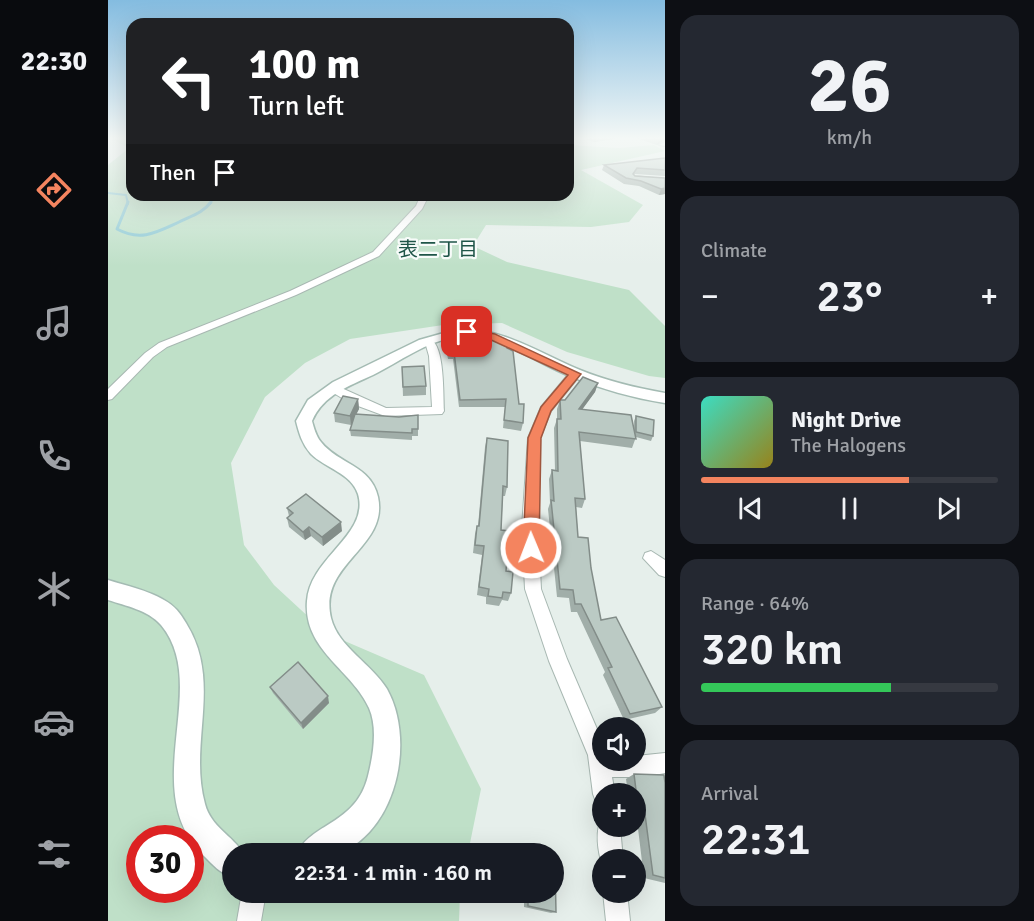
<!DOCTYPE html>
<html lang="en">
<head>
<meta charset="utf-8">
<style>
	body { margin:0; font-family:Signika,"Noto Sans JP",sans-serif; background:#242831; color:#f1f3f6; height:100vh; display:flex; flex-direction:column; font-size:22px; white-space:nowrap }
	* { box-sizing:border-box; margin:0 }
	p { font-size:20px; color:#9ea1a6 }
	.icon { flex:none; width:33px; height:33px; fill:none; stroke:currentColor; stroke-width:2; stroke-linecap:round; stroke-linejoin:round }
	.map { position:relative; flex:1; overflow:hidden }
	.details { display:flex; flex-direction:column; gap:15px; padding:15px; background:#0d0f14; width:369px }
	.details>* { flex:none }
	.banner { position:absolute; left:18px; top:18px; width:448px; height:183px; border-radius:18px; box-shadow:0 6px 24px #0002; background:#202124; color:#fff; overflow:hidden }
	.controls { position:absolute; left:484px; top:717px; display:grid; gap:12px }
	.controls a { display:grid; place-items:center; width:54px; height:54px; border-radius:50%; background:#171b24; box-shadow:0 6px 24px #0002; font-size:30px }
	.speed { position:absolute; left:18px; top:825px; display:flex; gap:12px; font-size:30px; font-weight:700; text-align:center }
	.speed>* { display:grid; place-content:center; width:78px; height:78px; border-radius:50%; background:#171b24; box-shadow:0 6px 24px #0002; line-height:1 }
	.speed .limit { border:9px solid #d22; background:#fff; color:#111 }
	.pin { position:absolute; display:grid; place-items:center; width:51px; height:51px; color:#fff; margin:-26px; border-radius:12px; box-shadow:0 3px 9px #0006 }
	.me { position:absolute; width:66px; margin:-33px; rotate:359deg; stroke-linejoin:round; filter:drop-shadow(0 0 4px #0008) }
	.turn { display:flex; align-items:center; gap:21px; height:126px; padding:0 24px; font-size:27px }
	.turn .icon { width:78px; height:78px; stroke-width:2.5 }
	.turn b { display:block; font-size:42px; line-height:51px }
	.then { display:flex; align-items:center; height:57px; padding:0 24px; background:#0003; gap:12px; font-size:22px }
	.big { font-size:45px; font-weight:600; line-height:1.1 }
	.details .widget { flex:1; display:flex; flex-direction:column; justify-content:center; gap:9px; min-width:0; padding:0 21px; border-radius:18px; background:#242831 }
	.details .dial { align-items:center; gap:0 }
	.dial b { font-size:78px; line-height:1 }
	.song { display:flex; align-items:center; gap:18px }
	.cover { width:72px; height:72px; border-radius:9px; background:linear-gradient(135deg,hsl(170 70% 55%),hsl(50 70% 35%)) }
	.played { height:6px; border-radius:3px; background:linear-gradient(90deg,#f4845f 70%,#363941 70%) }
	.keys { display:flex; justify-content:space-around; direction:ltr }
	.heat { display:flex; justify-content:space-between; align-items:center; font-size:33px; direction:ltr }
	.charge { height:9px; border-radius:4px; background:linear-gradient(90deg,#34c759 64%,#363941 0) }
	.trip { position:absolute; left:114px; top:843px; width:342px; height:60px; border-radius:30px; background:#171b24; box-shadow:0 6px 24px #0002; font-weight:600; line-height:60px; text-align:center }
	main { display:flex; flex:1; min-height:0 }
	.tabs { display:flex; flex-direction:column; width:108px; justify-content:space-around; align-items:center; background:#090b0e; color:#9ea1a6 }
	.tabs .icon { width:42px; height:42px }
	.tabs .selected { color:#f4845f }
	.tabs b { font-size:27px; color:#f1f3f6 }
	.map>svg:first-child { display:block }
	.green { fill:#bfe0c8; fill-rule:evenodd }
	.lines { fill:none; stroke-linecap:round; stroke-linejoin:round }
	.stream-far1 { stroke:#8ec9d4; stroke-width:2 }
	.stream { stroke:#8ec9d4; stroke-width:3 }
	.street-casing { stroke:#a8b8b2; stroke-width:2 }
	.secondary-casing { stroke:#a4bbb3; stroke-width:3 }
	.street { fill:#fff; fill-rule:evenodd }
	.secondary { fill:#fff; fill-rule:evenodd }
	.wall { fill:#a1aea9 }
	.shaded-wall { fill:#838d89 }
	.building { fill:#bbcac4; stroke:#838d89; stroke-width:1.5 }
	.route { fill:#f4845f; stroke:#9f563e; stroke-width:1.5 }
	.labels { text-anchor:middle; stroke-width:4.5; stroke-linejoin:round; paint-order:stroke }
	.far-neighbourhood-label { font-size:20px; fill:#1f5548; stroke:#f7fbf9 }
</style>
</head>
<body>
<main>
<nav class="tabs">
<b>22:30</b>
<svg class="icon selected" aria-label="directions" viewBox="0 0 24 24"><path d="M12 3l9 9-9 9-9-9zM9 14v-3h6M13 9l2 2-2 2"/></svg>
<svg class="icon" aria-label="music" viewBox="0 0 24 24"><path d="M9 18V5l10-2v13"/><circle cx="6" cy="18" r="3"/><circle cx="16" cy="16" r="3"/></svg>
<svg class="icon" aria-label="phone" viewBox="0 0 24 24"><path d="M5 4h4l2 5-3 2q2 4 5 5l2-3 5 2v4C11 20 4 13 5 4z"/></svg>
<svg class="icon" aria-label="climate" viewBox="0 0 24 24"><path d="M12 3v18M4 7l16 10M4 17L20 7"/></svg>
<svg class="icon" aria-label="car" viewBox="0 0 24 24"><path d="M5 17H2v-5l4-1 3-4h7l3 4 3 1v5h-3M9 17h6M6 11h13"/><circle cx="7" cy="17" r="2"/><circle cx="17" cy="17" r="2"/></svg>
<svg class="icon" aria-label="filters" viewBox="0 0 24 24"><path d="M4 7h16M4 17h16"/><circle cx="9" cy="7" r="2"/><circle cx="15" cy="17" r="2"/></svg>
</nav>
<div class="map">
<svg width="557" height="921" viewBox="0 0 557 921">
	<rect width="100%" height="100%" fill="#e6efeb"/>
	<path class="green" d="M0,137H24V195H460L461,145L510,148L546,145L557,151L473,170L535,205L521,222L483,227L378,225L365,246L399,262L521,290L557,326V378L541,376L459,352L394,323L335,325L242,339L197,363L157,397L123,463L136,545L166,585L218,633L316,675L373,789L360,853L124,854V892L352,893L351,921H0V165L21,148ZM32,838H82V890H32Z"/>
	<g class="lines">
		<g class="stream-far1">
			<path d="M0,193L18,195L20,204"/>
			<path d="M102,204L106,195"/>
		</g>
		<path class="stream" d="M20,202L9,229C33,242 49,232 71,222C83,216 95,213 103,202"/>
		<defs>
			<g id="street">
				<path d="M557,142V146L551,145Z"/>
				<path d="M313,195H321L314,209L271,256L188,295L59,347L45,357L4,399L0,400V389L37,353L51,343L182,291L265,252L308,206Z"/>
				<path d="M322,339C337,345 335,396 336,411L334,414L277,416L242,403L219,389L225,385L229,386L278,408L324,407L321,356L317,342Z"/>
				<path d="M467,370L473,374L443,411L432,438L430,528L433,589L459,659L495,743V760H528V756L557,753V773L536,777H504L507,794H495V804L488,802L485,794L480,755L441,661L417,589L414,528L420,438L433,407L463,371Z"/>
				<path d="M543,551L557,560V577L551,575L535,558L537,553Z"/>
				<path d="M495,817V826H512L515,860H495V866C490,854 486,828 495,817Z"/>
				<path d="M134,892H158L153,921H129Z"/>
				<path d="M495,892H519L522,921H498Z"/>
			</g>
			<g id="secondary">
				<path d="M350,329C396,328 431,353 472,370C499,381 528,388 557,393V403C525,398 494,389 464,377C427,363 390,332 348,337C319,341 291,362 265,375C241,386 215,395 204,421C206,428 208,436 213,442C230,464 263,465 270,497C281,548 210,563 223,618C230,647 264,664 279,689C307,739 290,827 234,852C223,857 202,854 189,854C202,823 248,825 260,776C265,756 270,728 261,708C244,670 195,650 199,601C202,557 262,535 250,494C243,473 217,468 203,454C194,444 191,433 188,421L200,400L225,382L311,340Z"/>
				<path d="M0,580C19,586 39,590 56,600C67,606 72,613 78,623C115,682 80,742 97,804C103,827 124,835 136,854H124V877C112,873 105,865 96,856C28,790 104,686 53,625C40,610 18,606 0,600Z"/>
			</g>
		</defs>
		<use href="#street" class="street-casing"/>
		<use href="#secondary" class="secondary-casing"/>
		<use href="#street" class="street"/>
		<use href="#secondary" class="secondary"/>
	</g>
	<g class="wall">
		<path d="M471,137H518L486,142Z"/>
		<path d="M525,137H557L549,145Z"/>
		<path d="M557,158V176L527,174L526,175L557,178V194L551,195L531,186L516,184L494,170L496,165Z"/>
		<path d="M338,336L399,348L415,423L413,431L395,428L397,407H351L345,359H340L337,344Z"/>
		<path d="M294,367L318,386V395L295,396Z"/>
		<path d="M490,383L487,392L474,409L526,428V421L528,416L545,436L543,441L528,437L524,448L472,441L477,499L474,508L468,507L470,537L483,568L493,620L554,707L547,713L516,720L495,675L497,672L469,612H463L461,598L449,597L440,509L442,503L441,479L444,470L447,471L446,428L449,419V409L452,400H457Z"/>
		<path d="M250,399L251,409L248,414L310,429V436H304V440L243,436L242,430L246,419L243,425L227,422L226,413Z"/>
		<path d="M379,438L399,487L397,496H395L393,530L398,571L403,593L400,601L394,600L391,606L378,604V597L369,595L374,555L365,553L367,534L369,526H370L377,447Z"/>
		<path d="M179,508L234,531L215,546L203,536L197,540L181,527L179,518L181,516Z"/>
		<path d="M162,687L221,703L195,729L165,693Z"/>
		<path d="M526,774L557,783V883L536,878L528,812V794H520L518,779Z"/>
		<path d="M416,892H446L448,912L443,913L416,907Z"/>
	</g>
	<g class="shaded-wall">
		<path d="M487,137H518L486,142Z"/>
		<path d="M555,137H557V140L549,145L551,140Z"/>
		<path d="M557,188V194L551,195L553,189Z"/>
		<path d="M490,383L487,392L468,418L471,409Z"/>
		<path d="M250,399L251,409L243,425L242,416Z"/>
		<path d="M233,522L234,531L215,546L214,537Z"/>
		<path d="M201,527L203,536L197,540L195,532Z"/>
		<path d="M220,696L221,703L195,729L193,723Z"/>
	</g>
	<g class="building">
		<path d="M543,137H555L551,140Z"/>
		<path d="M557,158V170L529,168L525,174L527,176L557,178V188L553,189L533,181L518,178L496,165Z"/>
		<path d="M338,336L385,338L399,341V348L405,351L411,404H416L415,423L396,420L398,399L352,400L346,352H340Z"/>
		<path d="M316,366L318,386L295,387L294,367Z"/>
		<path d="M475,377L490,383L471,409L523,415L528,439L471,432L477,499L467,498L470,537L480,538L483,568L493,620L508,617L554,707L522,714L500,668L504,667L473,604H467L465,590L452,589L443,500L446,501L444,470L450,471L449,419H453L452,400H457Z"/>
		<path d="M235,396L250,399L242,416L226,413Z"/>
		<path d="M247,414L291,417L310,415V429H304V433L242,430Z"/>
		<path d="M528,416L546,420L545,436L528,432Z"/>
		<path d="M379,438L400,441L399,487L395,486L393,530L401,531L398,571L405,572L403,593L395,592L394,598L380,596L381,589L371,587L376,546L367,545L369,526H371Z"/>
		<path d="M198,494L233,522L214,537L201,527L195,532L179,518L185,513L179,508Z"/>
		<path d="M190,662L220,696L193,723L162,687Z"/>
		<path d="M526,774L556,775L557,783V878L545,875L536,807L530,806Z"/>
		<path d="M446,864H447L448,912L420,906V892H446Z"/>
	</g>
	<linearGradient id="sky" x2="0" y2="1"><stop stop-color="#84bce0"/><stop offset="0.52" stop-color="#f4f8f6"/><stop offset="1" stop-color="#f4f8f6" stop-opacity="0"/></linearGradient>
	<rect width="557" height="266" fill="url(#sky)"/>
	<path class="route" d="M359,329L387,334L473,374L443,411L433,438L431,548L428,553L423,555L417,553L415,548L420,438L433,407L460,375L381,339L355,334L354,332Z"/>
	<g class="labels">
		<g class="far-neighbourhood-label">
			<text x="330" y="256">表二丁目</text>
		</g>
	</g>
</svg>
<div class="controls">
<a><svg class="icon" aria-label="sound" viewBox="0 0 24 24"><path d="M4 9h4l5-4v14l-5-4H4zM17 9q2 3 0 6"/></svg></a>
<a>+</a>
<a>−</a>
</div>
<div class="speed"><div class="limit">30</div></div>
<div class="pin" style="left:359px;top:332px;background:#d93025"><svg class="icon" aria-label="arrive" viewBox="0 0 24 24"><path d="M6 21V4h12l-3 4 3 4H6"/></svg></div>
<svg class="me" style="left:423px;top:548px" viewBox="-20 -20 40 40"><circle r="17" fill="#f4845f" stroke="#fff" stroke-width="3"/><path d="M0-11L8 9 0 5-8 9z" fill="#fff"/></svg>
<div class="trip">22:31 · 1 min · 160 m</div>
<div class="banner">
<div class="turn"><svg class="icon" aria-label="left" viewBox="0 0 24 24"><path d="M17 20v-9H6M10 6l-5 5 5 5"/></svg><div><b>100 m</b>Turn left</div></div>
<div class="then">Then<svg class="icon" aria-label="arrive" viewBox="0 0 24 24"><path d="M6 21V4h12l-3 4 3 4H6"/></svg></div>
</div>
</div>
<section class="details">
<div class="widget dial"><b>26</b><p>km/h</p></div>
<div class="widget"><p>Climate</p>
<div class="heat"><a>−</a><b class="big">23°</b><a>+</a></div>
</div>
<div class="widget">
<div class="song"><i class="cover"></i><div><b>Night Drive</b><p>The Halogens</p></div></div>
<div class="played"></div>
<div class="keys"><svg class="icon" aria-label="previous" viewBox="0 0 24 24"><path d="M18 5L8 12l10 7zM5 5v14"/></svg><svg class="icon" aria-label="pause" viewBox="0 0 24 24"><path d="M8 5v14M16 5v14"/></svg><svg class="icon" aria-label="next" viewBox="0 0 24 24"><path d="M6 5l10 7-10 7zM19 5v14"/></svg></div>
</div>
<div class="widget"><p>Range · 64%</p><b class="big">320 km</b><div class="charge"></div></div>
<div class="widget"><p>Arrival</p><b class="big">22:31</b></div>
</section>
</main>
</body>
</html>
